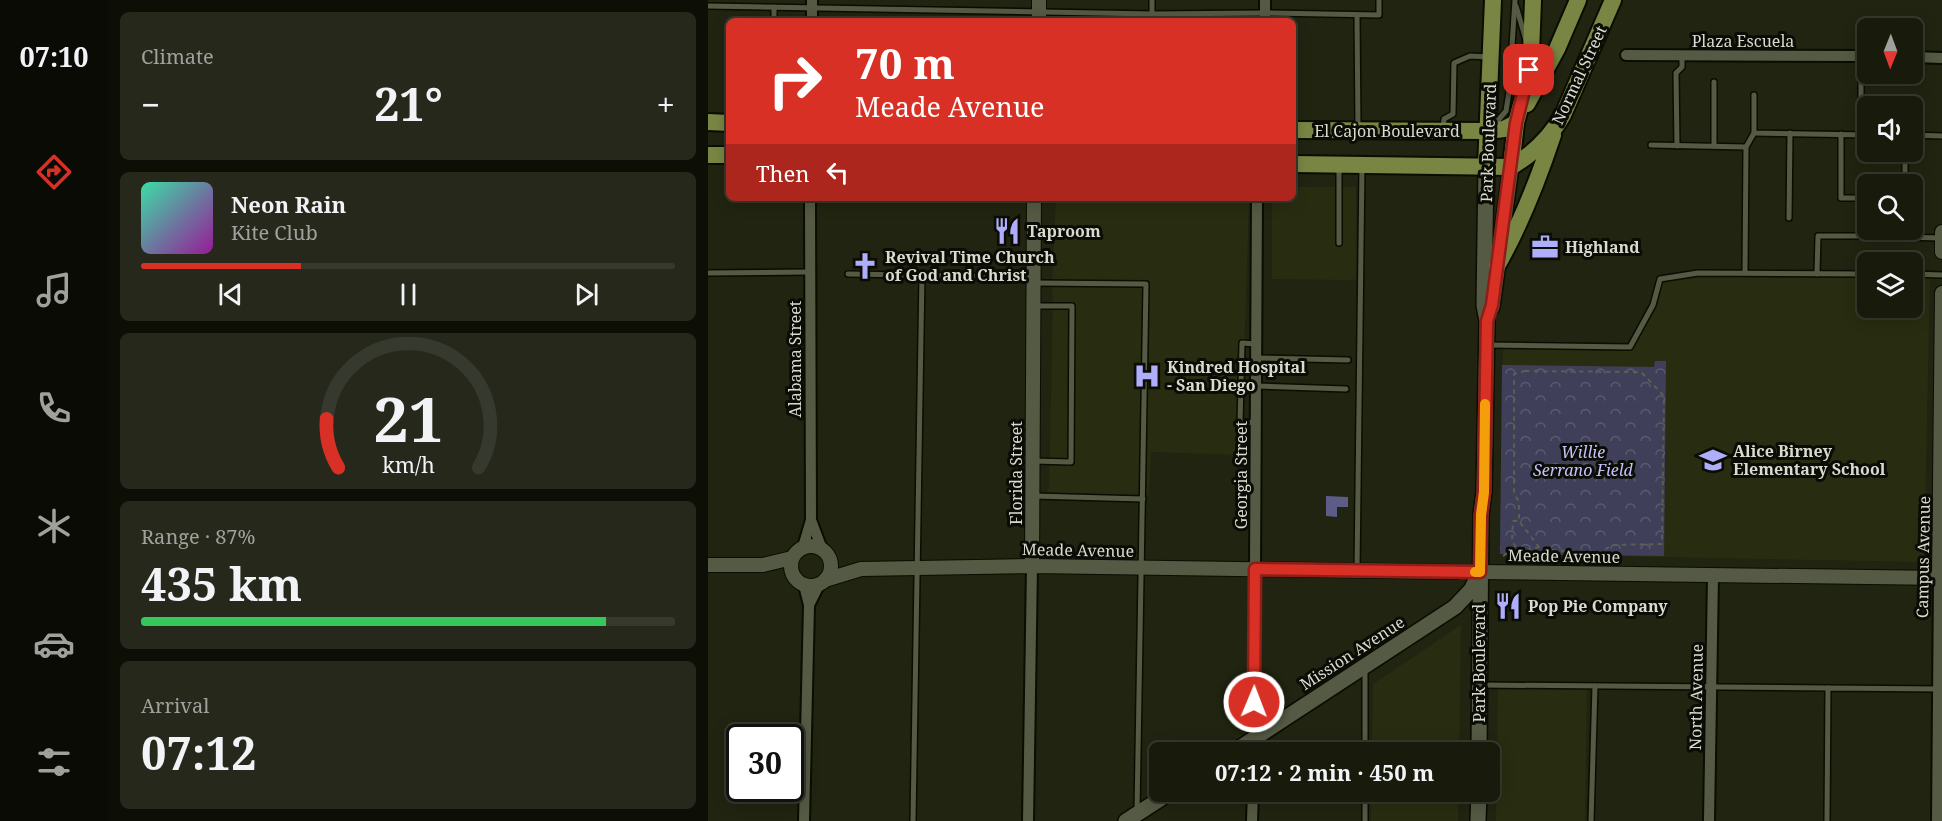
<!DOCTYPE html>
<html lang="en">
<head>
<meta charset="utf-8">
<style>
	body { margin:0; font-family:"Noto Serif",serif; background:#25281a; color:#f1f3f6; height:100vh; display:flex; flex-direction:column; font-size:22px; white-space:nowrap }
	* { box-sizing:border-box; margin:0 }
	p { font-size:20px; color:#9fa19d }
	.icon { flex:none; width:33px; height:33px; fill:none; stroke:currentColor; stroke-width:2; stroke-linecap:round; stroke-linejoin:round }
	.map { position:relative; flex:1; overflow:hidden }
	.drawer { display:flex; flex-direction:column; gap:12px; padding:12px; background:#0d0f07; width:600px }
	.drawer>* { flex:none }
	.top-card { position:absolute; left:18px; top:18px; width:570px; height:183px; border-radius:9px; box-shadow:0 3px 15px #0003,0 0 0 2px #36392d; background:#d93025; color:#fff; overflow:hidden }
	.needle { width:39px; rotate:181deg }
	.buttons { position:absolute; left:1149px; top:18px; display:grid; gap:12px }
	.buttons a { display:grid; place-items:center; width:66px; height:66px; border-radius:9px; background:#181b0c; box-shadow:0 3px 15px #0003,0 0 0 2px #36392d; font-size:30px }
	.speed { position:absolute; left:18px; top:724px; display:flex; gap:12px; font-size:30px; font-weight:700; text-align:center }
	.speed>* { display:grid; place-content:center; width:78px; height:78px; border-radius:50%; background:#181b0c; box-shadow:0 3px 15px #0003,0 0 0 2px #36392d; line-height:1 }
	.speed .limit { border:3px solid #111; border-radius:9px; background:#fff; color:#111 }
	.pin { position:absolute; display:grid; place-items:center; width:51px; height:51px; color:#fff; margin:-26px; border-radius:12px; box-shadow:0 3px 9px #0006 }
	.me { position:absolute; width:66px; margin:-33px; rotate:1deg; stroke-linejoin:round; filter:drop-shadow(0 0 4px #0008) }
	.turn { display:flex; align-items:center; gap:21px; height:126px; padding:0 30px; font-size:27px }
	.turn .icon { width:78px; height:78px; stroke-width:2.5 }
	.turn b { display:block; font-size:42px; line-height:51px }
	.then { display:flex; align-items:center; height:57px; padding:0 30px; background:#0003; gap:12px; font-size:22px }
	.big { font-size:45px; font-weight:700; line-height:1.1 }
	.drawer .tile { flex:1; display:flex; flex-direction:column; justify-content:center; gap:9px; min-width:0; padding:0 21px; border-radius:9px; background:#25281a }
	.drawer .dial { align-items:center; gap:0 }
	.dial svg { height:156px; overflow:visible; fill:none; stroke:#36392d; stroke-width:7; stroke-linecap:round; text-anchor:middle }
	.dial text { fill:#f1f3f6; stroke:none }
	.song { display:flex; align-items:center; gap:18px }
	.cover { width:72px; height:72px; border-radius:9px; background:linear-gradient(135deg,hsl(160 70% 55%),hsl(300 70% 35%)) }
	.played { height:6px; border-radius:3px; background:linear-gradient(90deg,#d93025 30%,#36392d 30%) }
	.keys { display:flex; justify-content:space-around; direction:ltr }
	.heat { display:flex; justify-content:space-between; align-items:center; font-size:33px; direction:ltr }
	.charge { height:9px; border-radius:4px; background:linear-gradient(90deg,#34c759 87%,#36392d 0) }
	.trip { position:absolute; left:441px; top:742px; width:351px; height:60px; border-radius:9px; background:#181b0c; box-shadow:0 3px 15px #0003,0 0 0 2px #36392d; font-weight:700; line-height:60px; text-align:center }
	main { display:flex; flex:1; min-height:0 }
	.tab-bar { display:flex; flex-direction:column; width:108px; justify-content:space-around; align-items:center; background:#0a0b05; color:#9fa19d }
	.tab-bar .icon { width:42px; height:42px }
	.tab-bar .current { color:#d93025 }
	.tab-bar b { font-size:27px; color:#f1f3f6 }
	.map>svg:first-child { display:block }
	.built { fill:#282d11 }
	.forest { fill:url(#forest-crowns) }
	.water { fill:#5d5c89 }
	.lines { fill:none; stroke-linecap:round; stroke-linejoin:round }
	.service-casing { stroke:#0a0d00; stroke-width:8 }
	.minor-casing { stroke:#0a0d00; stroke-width:14 }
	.tertiary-casing { stroke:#0a0d00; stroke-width:16 }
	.secondary-casing { stroke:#0a0d00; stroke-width:18 }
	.primary-casing { stroke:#0a0d00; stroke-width:20 }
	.path { stroke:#5c5f4e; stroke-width:2; stroke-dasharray:4.5 4.5; stroke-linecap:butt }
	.service { stroke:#555a44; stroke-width:5 }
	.minor { stroke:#555a44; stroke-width:10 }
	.tertiary { stroke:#555a44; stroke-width:14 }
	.secondary { stroke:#555a44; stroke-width:15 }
	.primary { stroke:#798643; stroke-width:16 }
	.route-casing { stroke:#8d1f18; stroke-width:15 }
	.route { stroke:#d93025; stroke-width:10 }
	.slow { stroke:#f59e0b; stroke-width:10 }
	.labels { text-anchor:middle; stroke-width:6; stroke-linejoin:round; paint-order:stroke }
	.street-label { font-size:16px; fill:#d8dbce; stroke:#0b0c05 }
	.poi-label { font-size:16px; font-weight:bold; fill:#d8dbce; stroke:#0b0c05; text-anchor:start }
	.park-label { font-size:16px; font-style:italic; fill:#c3c3fd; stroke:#0b0c05 }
</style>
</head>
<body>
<main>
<nav class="tab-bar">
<b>07:10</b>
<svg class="icon current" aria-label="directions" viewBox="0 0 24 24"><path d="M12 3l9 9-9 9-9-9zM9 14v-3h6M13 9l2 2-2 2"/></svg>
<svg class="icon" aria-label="music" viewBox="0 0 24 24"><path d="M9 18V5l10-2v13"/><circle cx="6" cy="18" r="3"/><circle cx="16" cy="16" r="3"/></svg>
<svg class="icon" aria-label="phone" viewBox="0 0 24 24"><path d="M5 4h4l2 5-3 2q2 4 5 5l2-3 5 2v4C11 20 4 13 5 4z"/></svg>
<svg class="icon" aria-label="climate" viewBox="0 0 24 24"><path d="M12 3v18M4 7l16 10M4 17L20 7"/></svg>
<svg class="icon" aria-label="car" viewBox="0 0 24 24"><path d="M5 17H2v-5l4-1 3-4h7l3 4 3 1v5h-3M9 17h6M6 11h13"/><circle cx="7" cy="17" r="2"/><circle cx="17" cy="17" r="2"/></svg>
<svg class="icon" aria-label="filters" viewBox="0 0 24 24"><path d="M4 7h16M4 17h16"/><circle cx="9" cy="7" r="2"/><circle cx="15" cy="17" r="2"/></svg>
</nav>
<section class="drawer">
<div class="tile"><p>Climate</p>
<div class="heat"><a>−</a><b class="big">21°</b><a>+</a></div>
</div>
<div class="tile">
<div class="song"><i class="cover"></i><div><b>Neon Rain</b><p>Kite Club</p></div></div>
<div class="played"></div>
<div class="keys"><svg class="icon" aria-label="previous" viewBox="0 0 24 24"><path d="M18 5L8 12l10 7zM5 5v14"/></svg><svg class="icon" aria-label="pause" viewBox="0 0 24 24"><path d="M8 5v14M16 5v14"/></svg><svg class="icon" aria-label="next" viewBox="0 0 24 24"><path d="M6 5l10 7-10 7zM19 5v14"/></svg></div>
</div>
<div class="tile dial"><svg viewBox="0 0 100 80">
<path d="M14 69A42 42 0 1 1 86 69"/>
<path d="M14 69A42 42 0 0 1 8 44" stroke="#d93025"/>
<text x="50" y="56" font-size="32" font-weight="700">21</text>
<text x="50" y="72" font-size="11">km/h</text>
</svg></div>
<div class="tile"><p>Range · 87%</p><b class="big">435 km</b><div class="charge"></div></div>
<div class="tile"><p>Arrival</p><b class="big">07:12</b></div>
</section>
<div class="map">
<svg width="1234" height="821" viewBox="0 0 1234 821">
	<defs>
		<pattern id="forest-crowns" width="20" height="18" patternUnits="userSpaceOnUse" patternTransform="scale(1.5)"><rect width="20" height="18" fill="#3f3f5a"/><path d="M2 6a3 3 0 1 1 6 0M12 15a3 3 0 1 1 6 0" fill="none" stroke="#5a5a70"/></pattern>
	</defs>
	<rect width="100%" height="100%" fill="#202410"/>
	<g class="built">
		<path d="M342,17L542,19V21H342Z"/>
		<path d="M585,187H648V280L564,279V198H585Z"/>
		<path d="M348,198H539L541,201L533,455L443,452L441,495L339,493L341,488L345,300L344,289Z"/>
		<path d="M990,273L1159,274L1160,308H1204L1205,274L1222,275L1216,562L792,554L795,346L922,347L938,320L952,279Z"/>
		<path d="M753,625L751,753H664L665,684Z"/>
		<path d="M790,686L879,688L877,821H788Z"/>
		<rect x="663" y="792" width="87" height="29"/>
	</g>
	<path class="forest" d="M947,361H958L956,556L792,554L794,365L946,367Z"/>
	<path class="water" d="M618,496L640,497V507H629V517L618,516Z"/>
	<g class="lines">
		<defs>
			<g id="service">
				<path d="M0,6L444,14L557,13L671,15V0"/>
				<path d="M808,6L818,40"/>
				<path d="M444,14V0"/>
				<path d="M649,15L650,127"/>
				<path d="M66,21V7"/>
				<path d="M1153,56V135"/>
				<path d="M1046,95V133L1160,135"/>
				<path d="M786,125L798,111L801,92L807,0"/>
				<path d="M735,129L736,119L745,114L746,63L762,56L781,57"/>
				<path d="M1133,134V198H1160"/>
				<path d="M1204,135L1234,136"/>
				<path d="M943,145L1038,147"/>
				<path d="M969,146L968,73L974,67V55"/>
				<path d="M1006,146V82"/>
				<path d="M1197,184V152"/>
				<path d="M1081,218L1082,133"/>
				<path d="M1197,230V237L1232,238"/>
				<path d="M631,243V166"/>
				<path d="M0,273L102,272"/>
				<path d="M1037,273L1038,147L1046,133"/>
				<path d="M140,274L324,277"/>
				<path d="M1109,274L1110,236H1149"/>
				<path d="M1204,274L1234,275"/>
				<path d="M327,283L438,284L429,812"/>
				<path d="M325,306H364L363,462L326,461"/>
				<path d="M548,344L534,343L532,423L549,422"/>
				<path d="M780,345L922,347L945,305L952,279L990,273L1160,274"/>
				<path d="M549,358L640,360"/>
				<path d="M549,386L638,389"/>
				<path d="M326,496L435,499"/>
				<path d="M649,570L654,166"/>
				<path d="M657,668V753"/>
				<path d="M773,685L1120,688"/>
				<path d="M657,792V821"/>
				<path d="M205,821L214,274"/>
				<path d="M883,821L887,686"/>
				<path d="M1119,821L1120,688L1230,689"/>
			</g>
			<g id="minor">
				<path d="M104,21V0"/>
				<path d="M557,21V0"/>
				<path d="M918,55L1160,56"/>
				<path d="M1204,57L1234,58"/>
				<path d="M102,198L103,520L114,549"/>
				<path d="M95,547L103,520"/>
				<path d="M748,572H772"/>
				<path d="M101,605L112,583"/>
				<path d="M546,753L549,198"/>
				<path d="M96,821L101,605L96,585"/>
				<path d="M320,821L324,566"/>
				<path d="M544,821L545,792"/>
				<path d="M1001,821L1005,575"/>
				<path d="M1229,821L1231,578"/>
			</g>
			<g id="tertiary">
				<path d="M331,21V0"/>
				<path d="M1234,232V252"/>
				<circle cx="103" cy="566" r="20"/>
				<path d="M0,565H55L84,558"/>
				<path d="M324,566L326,198"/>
				<path d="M772,572L1234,578"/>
				<path d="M1231,578L1234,293"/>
				<path d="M117,580L153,569L324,566L748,572"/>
			</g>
			<g id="secondary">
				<path d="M784,307L803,167"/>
				<path d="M524,753L747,607L763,590L770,576"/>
				<path d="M771,753L773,515L776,492L779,321L776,305L778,167"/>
				<path d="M418,821L463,792"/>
				<path d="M770,821L771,792"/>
			</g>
			<g id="primary">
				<path d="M819,104L849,49L870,0"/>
				<path d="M0,122L21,123"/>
				<path d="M585,130L780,131L796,129L808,123"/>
				<path d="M0,155H21"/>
				<path d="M585,164L803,167"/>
				<path d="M778,167L785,0"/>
				<path d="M803,167C825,154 842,138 855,115L905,0"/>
				<path d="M803,167L808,123L818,86L823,53L825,0"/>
				<path d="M789,266C813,224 830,180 845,135"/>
			</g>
		</defs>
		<use href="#service" class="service-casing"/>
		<use href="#minor" class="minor-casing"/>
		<use href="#tertiary" class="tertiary-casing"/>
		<use href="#secondary" class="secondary-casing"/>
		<use href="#primary" class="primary-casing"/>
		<g class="path">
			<path d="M817,371L933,372L956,396L954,544L904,545L893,552L834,550L831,547L811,521V502L806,493V374Z"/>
			<path d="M808,547L804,541L805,521H811"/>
			<path d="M795,556L808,547C815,553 823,549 831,547"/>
		</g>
		<use href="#service" class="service"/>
		<use href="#minor" class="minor"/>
		<use href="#tertiary" class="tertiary"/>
		<use href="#secondary" class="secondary"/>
		<use href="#primary" class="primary"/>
	</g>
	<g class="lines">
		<defs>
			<path id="route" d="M546,702L547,569L772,572L773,515L776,492L779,321L784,305L808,123L821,70"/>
		</defs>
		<use href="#route" class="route-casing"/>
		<use href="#route" class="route"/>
		<path class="slow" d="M767,572H772L773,515L776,492L777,404"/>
	</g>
	<defs>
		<symbol id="restaurant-bare" viewBox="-9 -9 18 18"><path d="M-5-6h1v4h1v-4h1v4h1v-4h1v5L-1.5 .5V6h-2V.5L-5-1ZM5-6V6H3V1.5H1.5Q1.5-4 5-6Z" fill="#afaefa" stroke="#0b0c05" stroke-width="2.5" paint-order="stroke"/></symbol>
		<symbol id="office-bare" viewBox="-9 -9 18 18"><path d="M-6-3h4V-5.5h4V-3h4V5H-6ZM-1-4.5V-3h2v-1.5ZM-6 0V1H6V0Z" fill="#afaefa" stroke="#0b0c05" stroke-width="2.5" paint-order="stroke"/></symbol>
		<symbol id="church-bare" viewBox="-9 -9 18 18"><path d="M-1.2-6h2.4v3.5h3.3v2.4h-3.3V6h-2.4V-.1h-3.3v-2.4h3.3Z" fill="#afaefa" stroke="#0b0c05" stroke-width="2.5" paint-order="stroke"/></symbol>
		<symbol id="hospital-bare" viewBox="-9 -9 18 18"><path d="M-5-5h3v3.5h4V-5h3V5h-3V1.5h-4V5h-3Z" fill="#afaefa" stroke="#0b0c05" stroke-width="2.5" paint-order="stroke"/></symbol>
		<symbol id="school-bare" viewBox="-9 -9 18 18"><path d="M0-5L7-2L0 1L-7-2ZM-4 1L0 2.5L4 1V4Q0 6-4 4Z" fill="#afaefa" stroke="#0b0c05" stroke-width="2.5" paint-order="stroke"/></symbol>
	</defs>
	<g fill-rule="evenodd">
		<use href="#restaurant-bare" x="280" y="212" width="38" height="38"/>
		<use href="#office-bare" x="818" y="228" width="38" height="38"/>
		<use href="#church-bare" x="138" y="247" width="38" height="38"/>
		<use href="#hospital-bare" x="420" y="357" width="38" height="38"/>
		<use href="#school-bare" x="986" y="441" width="38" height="38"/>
		<use href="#restaurant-bare" x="781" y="587" width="38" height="38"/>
	</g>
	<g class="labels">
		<g class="street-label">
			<text x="1035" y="47">Plaza Escuela</text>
			<text transform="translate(871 75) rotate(-65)" y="6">Normal Street</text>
			<text x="679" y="137">El Cajon Boulevard</text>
			<text transform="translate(780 143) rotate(-88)" y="6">Park Boulevard</text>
			<text transform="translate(87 359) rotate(-90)" y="6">Alabama Street</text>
			<text transform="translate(308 473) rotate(-90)" y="6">Florida Street</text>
			<text transform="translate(533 475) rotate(-90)" y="6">Georgia Street</text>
			<text transform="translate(370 550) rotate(1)" y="6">Meade Avenue</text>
			<text transform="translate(856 556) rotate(1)" y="6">Meade Avenue</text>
			<text transform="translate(1215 557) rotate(-89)" y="6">Campus Avenue</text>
			<text transform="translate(644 653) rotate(-33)" y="6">Mission Avenue</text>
			<text transform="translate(771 663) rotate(-90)" y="6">Park Boulevard</text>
			<text transform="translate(988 697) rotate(-89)" y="6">North Avenue</text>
		</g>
		<g class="poi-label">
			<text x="319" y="237">Taproom</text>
			<text x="857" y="253">Highland</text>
			<text x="177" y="263">Revival Time Church<tspan x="177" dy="18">of God and Christ</tspan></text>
			<text x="459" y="373">Kindred Hospital<tspan x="459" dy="18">- San Diego</tspan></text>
			<text x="1025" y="457">Alice Birney<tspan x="1025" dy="18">Elementary School</tspan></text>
			<text x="820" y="612">Pop Pie Company</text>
		</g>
		<g class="park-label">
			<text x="875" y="458">Willie<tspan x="875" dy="18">Serrano Field</tspan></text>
		</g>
	</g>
</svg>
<div class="buttons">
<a><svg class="needle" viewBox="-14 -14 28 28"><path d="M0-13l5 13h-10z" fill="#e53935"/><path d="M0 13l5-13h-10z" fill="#9fa19d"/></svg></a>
<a><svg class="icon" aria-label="sound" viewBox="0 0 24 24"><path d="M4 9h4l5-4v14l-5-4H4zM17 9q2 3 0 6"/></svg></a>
<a><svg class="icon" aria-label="search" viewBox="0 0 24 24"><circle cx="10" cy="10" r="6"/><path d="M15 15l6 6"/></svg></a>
<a><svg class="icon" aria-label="layers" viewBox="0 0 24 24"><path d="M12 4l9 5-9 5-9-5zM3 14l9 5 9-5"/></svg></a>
</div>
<div class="speed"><div class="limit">30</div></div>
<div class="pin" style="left:821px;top:70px;background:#d93025"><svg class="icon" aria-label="arrive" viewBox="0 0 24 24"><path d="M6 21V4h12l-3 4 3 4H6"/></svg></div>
<svg class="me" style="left:546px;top:702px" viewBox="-20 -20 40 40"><circle r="17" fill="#d93025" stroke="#fff" stroke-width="3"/><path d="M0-11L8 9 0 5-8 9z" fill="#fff"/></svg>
<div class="trip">07:12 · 2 min · 450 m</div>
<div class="top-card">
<div class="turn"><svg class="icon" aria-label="right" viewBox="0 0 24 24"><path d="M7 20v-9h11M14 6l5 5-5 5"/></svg><div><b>70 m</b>Meade Avenue</div></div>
<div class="then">Then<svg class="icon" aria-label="left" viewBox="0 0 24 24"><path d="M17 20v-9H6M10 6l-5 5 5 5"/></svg></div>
</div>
</div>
</main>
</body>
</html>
